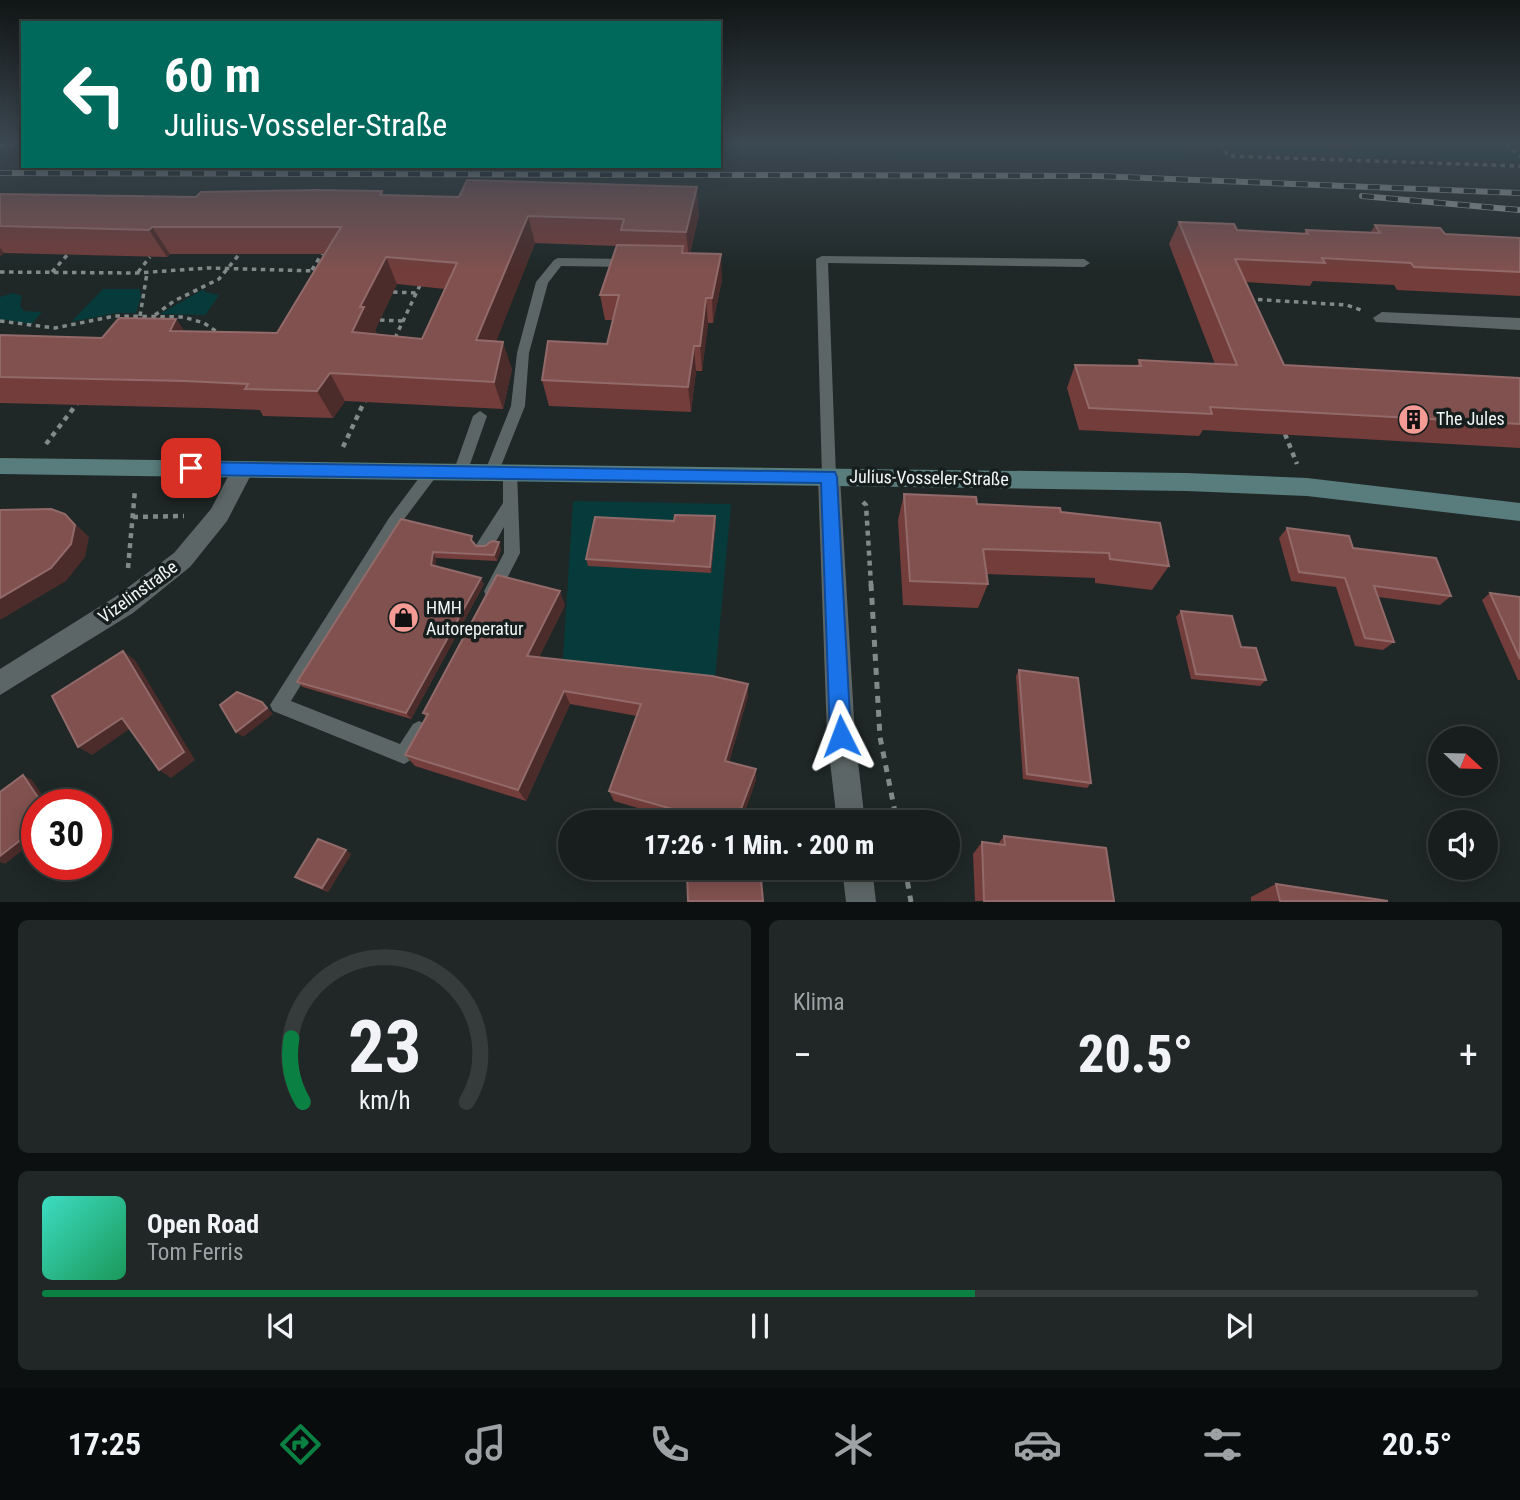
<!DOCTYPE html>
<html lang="de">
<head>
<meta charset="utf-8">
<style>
	body { margin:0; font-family:"Roboto Condensed",sans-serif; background:#202726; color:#f1f3f6; height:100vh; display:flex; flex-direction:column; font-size:26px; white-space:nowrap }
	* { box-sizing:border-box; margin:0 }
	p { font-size:23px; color:#9ea2a4 }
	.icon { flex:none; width:38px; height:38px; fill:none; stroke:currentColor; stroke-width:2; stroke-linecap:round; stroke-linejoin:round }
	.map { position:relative; height:902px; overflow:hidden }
	.panel { display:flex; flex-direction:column; gap:18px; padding:18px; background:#0d1010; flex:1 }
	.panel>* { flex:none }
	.hud { position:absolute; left:21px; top:21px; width:700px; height:147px; border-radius:0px; box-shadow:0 4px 18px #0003,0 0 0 2px #363c3b; background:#00695c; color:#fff; overflow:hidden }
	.needle { width:46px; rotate:112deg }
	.controls { position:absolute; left:1428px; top:726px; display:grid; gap:14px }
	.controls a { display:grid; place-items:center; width:70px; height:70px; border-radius:50%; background:#171e1d; box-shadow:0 4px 18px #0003,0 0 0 2px #363c3b; font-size:35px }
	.speed { position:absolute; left:21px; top:789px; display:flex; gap:14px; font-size:35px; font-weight:700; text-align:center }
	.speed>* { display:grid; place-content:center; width:91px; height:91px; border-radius:50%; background:#171e1d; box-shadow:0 4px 18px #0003,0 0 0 2px #363c3b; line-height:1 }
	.speed .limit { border:10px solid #d22; background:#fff; color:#111 }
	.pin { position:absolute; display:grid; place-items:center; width:60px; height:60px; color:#fff; margin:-30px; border-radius:14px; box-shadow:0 4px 10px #0006 }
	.me { position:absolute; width:77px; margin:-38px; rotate:357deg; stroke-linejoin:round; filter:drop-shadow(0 0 5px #0008) }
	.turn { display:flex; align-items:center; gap:24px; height:147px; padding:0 28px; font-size:32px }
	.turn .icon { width:91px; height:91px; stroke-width:2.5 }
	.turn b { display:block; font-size:49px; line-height:60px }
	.big { font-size:52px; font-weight:800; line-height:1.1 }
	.panel .card { flex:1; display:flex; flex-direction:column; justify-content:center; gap:10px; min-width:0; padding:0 24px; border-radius:10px; background:#202726 }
	.panel .dial { align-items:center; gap:0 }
	.dial svg { height:182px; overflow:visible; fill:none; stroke:#363c3b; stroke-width:7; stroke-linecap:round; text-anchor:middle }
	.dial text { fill:#f1f3f6; stroke:none }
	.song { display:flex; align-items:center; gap:21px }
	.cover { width:84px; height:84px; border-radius:10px; background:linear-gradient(135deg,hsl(170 70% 55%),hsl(150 70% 35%)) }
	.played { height:7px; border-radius:4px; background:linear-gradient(90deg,#0b8043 65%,#363c3b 65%) }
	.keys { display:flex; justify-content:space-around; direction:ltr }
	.heat { display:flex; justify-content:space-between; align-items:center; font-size:38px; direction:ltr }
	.panel .tiles { flex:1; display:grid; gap:18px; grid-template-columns:1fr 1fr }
	.card:last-child { grid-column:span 2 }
	.trip { position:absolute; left:558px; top:810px; width:402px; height:70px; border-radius:35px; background:#171e1d; box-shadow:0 4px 18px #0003,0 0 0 2px #363c3b; font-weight:800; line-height:70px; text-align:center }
	.tabs { display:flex; height:112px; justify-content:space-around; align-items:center; background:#090c0c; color:#9ea2a4 }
	.tabs .icon { width:49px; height:49px }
	.tabs .active { color:#0b8043 }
	.tabs b { font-size:32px; color:#f1f3f6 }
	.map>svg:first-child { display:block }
	.green { fill:#073a3a }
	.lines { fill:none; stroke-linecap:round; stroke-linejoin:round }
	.path-far2 { stroke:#828989; stroke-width:3.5; stroke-dasharray:4.5 4.5; stroke-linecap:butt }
	.path-far1 { stroke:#828989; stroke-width:4.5; stroke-dasharray:5 5; stroke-linecap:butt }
	.path { stroke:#828989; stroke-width:5; stroke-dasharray:7 7; stroke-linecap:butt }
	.lane { fill:#5d6666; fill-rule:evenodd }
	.street { fill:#5d6666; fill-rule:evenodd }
	.secondary { fill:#587d7c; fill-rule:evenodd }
	.rail-casing { stroke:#989f9f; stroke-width:6 }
	.rail { stroke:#161e1e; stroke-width:4.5; stroke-dasharray:12; stroke-linecap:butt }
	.wall { fill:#723d3b; fill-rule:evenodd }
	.shaded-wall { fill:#4b2c2b }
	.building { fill:#80514f; stroke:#926a69; stroke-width:2; fill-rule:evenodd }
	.route { fill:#1a73e8; stroke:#114b97; stroke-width:2 }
	.labels { text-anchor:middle; stroke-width:7; stroke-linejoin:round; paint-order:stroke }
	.poi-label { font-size:18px; fill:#f0f5f5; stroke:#161e1e; text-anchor:start }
	.street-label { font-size:18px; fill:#f0f5f5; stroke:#161e1e }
</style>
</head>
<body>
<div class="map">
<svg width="1520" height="902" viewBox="0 0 1520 902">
	<rect width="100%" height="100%" fill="#1f2827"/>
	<g class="green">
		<path d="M719,143H1198L1205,151L1182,150L1187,160L719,158Z"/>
		<path d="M1226,143H1520V161L1232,153Z"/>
		<path d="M103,289H140L141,297L136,313H116L71,322Z"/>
		<path d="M204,289L205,292L219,295L205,315L160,314Z"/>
		<path d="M13,293L22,296L20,306L24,311L42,312L32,324L0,319V297Z"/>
		<path d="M573,501L731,504L714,689L562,674Z"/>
	</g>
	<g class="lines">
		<g class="path-far2">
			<path d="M1220,143L1228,156L1520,166"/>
			<path d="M1506,143L1520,157"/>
			<path d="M0,146H23"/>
			<path d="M312,270L324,250"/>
			<path d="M0,272L137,273L208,268L317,271"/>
			<path d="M52,272L69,253"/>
			<path d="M138,272L150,257"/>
			<path d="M393,292L416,293"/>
			<path d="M1249,299L1347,305L1361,310"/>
			<path d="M155,315L174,301L219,279L242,251"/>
			<path d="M140,316L147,273"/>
			<path d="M380,320L403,321"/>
			<path d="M0,321L55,328L115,316L183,317L204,323L223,336"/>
			<path d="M395,338L422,281"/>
		</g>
		<g class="path-far1">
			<path d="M394,339L396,336"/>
			<path d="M1285,434L1297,464"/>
			<path d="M46,444L79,401"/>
			<path d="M343,447L366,398"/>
			<path d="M863,502L866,505L871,585"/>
			<path d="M133,517L184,516"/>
			<path d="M128,568L135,490"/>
		</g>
		<g class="path">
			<path d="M871,584L880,737L897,822"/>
			<path d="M905,868L911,902"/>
		</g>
		<g class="lane">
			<path d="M822,256L1084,259L1090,263L1084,267L828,263L836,477L834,481H824L822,477L816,259Z"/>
			<path d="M558,258L628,259L634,263L628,267L561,266L548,283L529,353L525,406L499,471L497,475H487L485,471L511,406L517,353L536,282L554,260Z"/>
			<path d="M480,411L487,416L468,470L466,474H456L454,470L473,416Z"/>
			<path d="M433,464L438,466L440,470L438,474L399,526L291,701L400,744L413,724L419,721L425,724L428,730C423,741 416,759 404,764L273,711L270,705L389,518L428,466Z"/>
			<path d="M510,465L515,467L517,471L520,553L498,596L492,598L486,596L484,591L504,553V527C498,537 492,554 479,550L476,545L503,503V471L505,467Z"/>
		</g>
		<g class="street">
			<path d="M1382,312L1520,318V330L1376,322L1373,318Z"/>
			<path d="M243,461L251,463L254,469L227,521L190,567L133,613L0,695V669L115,597L174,553L211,509L235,463Z"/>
			<path d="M829,469L837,471L840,477L855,736L865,822H837L827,736L818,477L821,471Z"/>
			<path d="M842,868H872L876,902H846Z"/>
		</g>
		<path class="secondary" d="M0,458L1186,473L1307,478L1520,503V521L1307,496L1186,491L0,474Z"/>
		<defs>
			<g id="rail">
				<path d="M0,173L1097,176L1520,193"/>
				<path d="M1362,196L1520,210"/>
			</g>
		</defs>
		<use href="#rail" class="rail-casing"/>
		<use href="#rail" class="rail"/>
	</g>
	<g class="wall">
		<path d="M1272,143H1354L1353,146L1274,145Z"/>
		<path d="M382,191L384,195L699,214L690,253L722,279L713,323H708L702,371H696L691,412L549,406L542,380L607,344L612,320H605L600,295L616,246L535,243L496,341L512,369L503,409L345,401L333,418L263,416L260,410L205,408L0,403V335L102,338L176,319L184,331L277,333L325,254H170L167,257L4,253L0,256V194L196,197ZM397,284L445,289L422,339L377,334L375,330Z"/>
		<path d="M1179,222L1237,230L1304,233L1306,230L1370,233L1375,225L1445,234L1520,238V296L1397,290L1394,285L1313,281L1310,286L1246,282L1284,365L1520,378V448L1203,430L1199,436L1079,430L1067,388L1075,365L1137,366L1139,360L1215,364L1169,244Z"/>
		<path d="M904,494L977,504L1061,512L1169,566L1152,590L1095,583V578L986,574L988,584L978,608L903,605L898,520Z"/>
		<path d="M401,519L475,542L474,544L476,546L501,549L497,561L436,558L435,566L484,584L411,719L303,687L297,682Z"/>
		<path d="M674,521L716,523L711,573L588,566L586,559Z"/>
		<path d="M1287,528L1353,548L1451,596L1440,605L1378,597L1394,642L1383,650L1355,646L1336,587L1291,581L1279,538Z"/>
		<path d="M1490,593L1520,597V680H1518L1482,600Z"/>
		<path d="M565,605L539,657L748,684V696L729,762L756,780L741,822H685L614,801L609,791L637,716L570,704L526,801L415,766L405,755L426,717L423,713Z"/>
		<path d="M1181,611L1241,647L1266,680L1260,686L1191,679L1176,617Z"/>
		<path d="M1019,670L1091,783L1087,788L1023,779L1016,676Z"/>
		<path d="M1004,836L1114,901H975L973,854L982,842L998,844Z"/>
		<path d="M351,854L328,892L301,881L295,877Z"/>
		<path d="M1276,884L1388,901H1251V897Z"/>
	</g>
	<g class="shaded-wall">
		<path d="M697,187L699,214L689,259L686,232Z"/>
		<path d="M528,216L535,243L486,367L476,340Z"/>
		<path d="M152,227L170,254L167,257L149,230Z"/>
		<path d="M0,248L4,253L1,256L0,255Z"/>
		<path d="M721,254L722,279L713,323L712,298Z"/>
		<path d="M386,257L397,284L375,330L377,334L352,332L360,307Z"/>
		<path d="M706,298L708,323L702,371L700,346Z"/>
		<path d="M176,319L195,347L170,331Z"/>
		<path d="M503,342L512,369L503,409L494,382Z"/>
		<path d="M694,346L696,371L691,412L688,387Z"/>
		<path d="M330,373L345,401L333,418L317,391Z"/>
		<path d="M65,514L89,537L85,557L66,581L0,620V598Z"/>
		<path d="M715,516L716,523L711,573L710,567Z"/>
		<path d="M499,542L501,549L497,561L494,555Z"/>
		<path d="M433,552L436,558L434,571L431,565Z"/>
		<path d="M481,578L484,584L411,719L406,713Z"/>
		<path d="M560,591L565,605L533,669L527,656Z"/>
		<path d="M123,651L135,660L195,760L171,778L159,770Z"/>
		<path d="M748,684V696L726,772L725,761Z"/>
		<path d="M564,691L570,704L526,801L518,790Z"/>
		<path d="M262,702L273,714L243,737L236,732Z"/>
		<path d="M122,718L134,726L92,755L78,747Z"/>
		<path d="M756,769V780L741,822H736Z"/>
		<path d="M23,775L32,780L49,805H43Z"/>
		<path d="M37,827V839L5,864L0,862V856Z"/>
		<path d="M346,850L351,854L328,892L322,888Z"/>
	</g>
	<g class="building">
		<path d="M467,180L697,187L686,232L621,230L624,219L528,216L476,340L503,342L494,382L330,373L317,391L245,389L248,384L185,381L0,377V335L102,338L119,318L176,319L170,331L277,333L341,227H152L149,230L0,226V194L196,197L201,192L315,190L382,191L380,195L459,197ZM386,257L457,263L422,339L352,332L364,307H360Z"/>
		<path d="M1179,222L1234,224L1237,230L1308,234L1306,230L1380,233L1375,225L1440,228L1445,234L1520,238V272L1414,267L1411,263L1322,258L1325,263L1235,259L1284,365L1520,378V424L1210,407L1212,414L1089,408L1075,365L1141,366L1139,360L1237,365Z"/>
		<path d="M617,245L683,246L682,253L721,254L712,298H706L700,346H694L688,387L542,380L548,341L607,344L619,295H600Z"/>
		<path d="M904,494L976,497L977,504L1060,508L1061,512L1160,523L1169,566L1110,559L1109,553L983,549L988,584L910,581Z"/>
		<path d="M51,509L65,514L75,525L71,544L51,568L0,598V510Z"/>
		<path d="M675,515L715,516L710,567L586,559L595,517L674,521Z"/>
		<path d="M401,519L472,536L471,540L476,546H485L492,541L499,542L494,555L433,552L431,565L481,578L406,713L297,682Z"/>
		<path d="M1287,528L1349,536L1353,548L1436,558L1451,596L1374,586L1394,642L1365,638L1345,578L1299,572Z"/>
		<path d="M497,575L560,591L527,656L712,676L748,684L725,761L756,769L736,822H718L609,791L641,704L564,691L518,790L405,755L428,714L423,713Z"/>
		<path d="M1490,593L1520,597V659Z"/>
		<path d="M1181,611L1232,616L1241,647L1256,648L1266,680L1196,674Z"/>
		<path d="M123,651L184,752L159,770L122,718L78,747L52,696Z"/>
		<path d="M1019,670L1078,678L1091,783L1027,774Z"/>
		<path d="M237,692L262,702L267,708L236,732L220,705Z"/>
		<path d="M23,775L43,805H37V827L0,856V792Z"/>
		<path d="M1004,836L1106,848L1114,901H984L982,842L1005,845Z"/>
		<path d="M318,839L346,850L322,888L295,877Z"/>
		<path d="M723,868H760L763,901H688L687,872Z"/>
		<path d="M1276,884L1388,901H1280Z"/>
	</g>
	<linearGradient id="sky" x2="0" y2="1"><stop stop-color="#111615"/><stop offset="0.53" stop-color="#3c4852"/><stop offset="1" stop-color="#3c4852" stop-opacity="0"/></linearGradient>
	<rect width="1520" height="270" fill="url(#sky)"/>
	<path class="route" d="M191,462L835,472L837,477L851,736L848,743L841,746L833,743L830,736L821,483L191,475L182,468Z"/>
	<defs>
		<symbol id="building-disc" viewBox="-11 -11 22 22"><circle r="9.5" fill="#f59b96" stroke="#161e1e"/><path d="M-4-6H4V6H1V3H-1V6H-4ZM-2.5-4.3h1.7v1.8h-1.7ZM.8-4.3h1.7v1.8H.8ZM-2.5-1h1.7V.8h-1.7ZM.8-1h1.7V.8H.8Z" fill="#111"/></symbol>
		<symbol id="shop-disc" viewBox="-11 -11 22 22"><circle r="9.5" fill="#f59b96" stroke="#161e1e"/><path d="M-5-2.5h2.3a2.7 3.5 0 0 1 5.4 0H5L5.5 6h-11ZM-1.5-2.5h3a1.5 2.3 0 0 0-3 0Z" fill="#111"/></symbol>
	</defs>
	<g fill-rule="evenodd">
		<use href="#building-disc" x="1396" y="402" width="35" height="35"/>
		<use href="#shop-disc" x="386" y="600" width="35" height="35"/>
	</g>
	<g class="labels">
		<g class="poi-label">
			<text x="1436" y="425">The Jules</text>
			<text x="426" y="614">HMH<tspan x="426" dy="21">Autoreperatur</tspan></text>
		</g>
		<g class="street-label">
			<text transform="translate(929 478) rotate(1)" y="6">Julius-Vosseler-Straße</text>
			<text transform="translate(138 592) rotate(-36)" y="6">Vizelinstraße</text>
		</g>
	</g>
</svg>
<div class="controls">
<a><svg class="needle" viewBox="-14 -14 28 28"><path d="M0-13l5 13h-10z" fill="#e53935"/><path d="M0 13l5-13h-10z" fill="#9ea2a4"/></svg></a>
<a><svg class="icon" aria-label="sound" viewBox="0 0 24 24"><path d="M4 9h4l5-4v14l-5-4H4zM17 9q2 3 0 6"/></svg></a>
</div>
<div class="speed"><div class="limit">30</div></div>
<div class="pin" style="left:191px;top:468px;background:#d93025"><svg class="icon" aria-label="arrive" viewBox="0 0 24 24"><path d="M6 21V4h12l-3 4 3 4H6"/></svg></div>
<svg class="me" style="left:841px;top:736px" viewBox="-20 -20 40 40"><path d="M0-17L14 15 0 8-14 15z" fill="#1a73e8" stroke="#fff" stroke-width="4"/></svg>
<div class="trip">17:26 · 1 Min. · 200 m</div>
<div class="hud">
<div class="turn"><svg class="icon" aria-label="left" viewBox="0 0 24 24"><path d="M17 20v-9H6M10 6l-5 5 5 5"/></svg><div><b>60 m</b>Julius-Vosseler-Straße</div></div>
</div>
</div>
<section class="panel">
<div class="tiles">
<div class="card dial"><svg viewBox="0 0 100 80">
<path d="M14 69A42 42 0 1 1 86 69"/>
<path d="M14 69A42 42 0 0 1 9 41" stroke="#0b8043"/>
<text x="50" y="56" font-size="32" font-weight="700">23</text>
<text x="50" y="72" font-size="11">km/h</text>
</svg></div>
<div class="card"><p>Klima</p>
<div class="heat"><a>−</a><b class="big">20.5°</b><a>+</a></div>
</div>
<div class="card">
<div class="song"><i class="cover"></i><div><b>Open Road</b><p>Tom Ferris</p></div></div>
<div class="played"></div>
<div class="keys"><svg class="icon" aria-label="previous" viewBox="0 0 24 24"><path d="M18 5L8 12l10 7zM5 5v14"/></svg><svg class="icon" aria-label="pause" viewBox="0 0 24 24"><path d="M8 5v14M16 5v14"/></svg><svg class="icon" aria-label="next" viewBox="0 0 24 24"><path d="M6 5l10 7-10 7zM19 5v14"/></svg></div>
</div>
</div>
</section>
<nav class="tabs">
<b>17:25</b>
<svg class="icon active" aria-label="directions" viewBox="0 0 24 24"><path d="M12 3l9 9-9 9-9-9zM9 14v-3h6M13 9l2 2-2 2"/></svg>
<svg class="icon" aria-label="music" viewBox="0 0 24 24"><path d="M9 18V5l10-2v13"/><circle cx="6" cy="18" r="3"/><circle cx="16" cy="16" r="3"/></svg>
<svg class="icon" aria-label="phone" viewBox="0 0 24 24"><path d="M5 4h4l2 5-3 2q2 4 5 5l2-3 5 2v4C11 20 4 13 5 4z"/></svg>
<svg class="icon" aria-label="climate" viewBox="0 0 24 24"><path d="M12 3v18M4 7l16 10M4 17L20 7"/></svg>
<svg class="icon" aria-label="car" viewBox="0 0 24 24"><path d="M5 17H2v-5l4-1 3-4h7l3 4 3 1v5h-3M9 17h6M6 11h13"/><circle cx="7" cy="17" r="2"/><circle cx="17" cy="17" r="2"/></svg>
<svg class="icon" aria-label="filters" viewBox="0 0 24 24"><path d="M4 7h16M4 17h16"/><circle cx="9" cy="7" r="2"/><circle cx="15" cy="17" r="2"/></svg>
<b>20.5°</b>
</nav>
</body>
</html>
